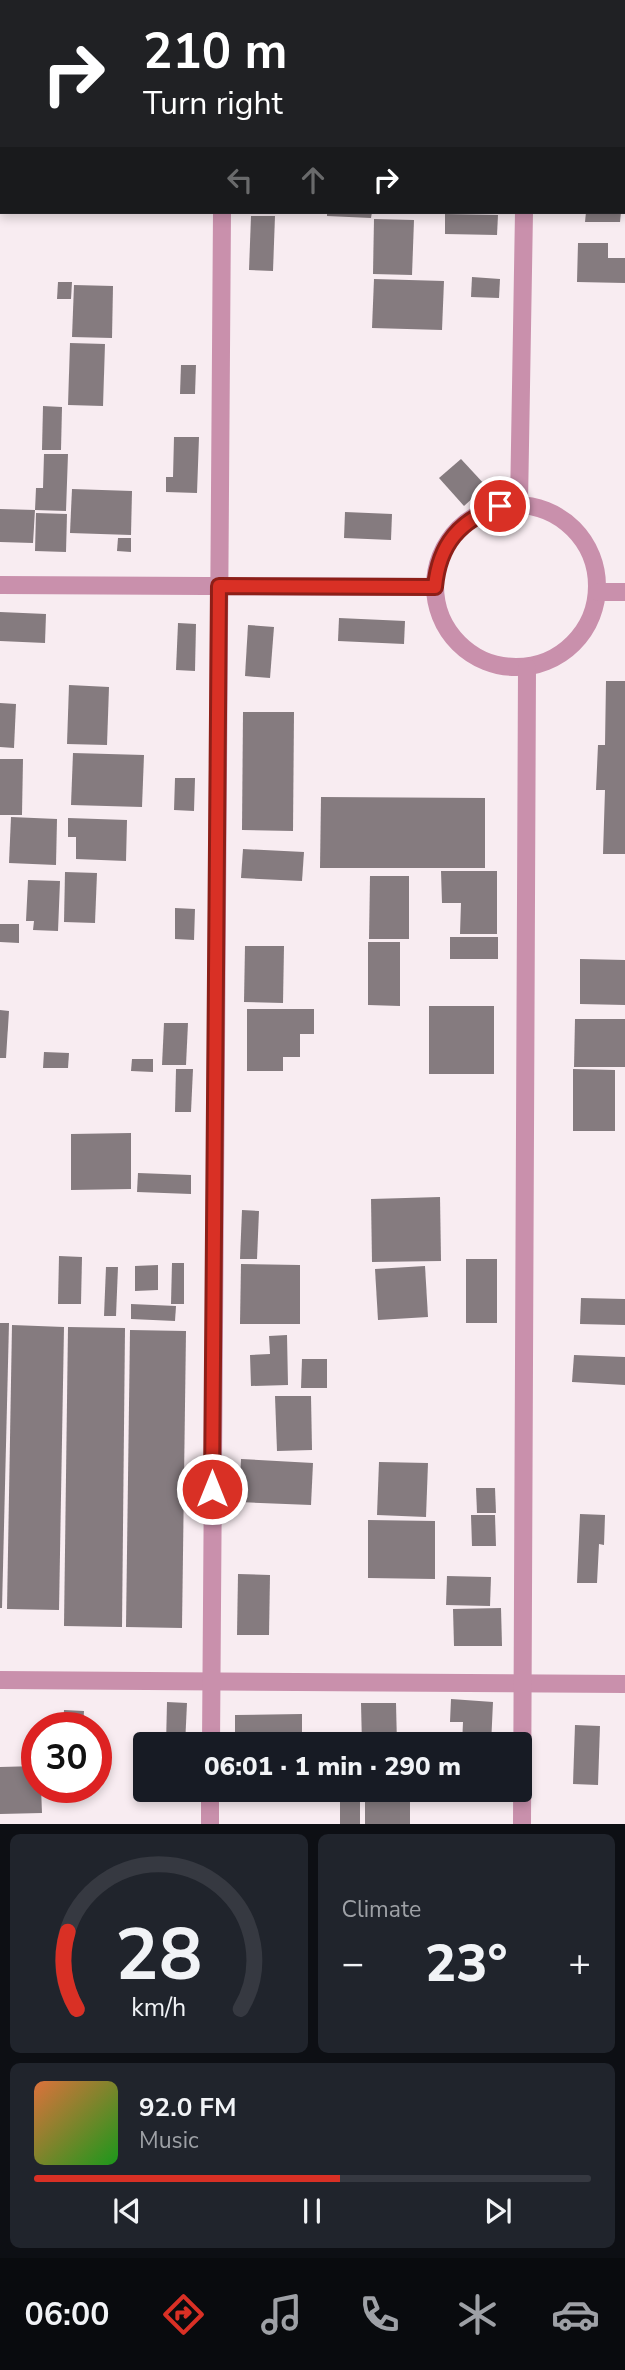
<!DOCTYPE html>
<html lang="en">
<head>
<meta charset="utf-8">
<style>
	body { margin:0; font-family:"Nunito Sans",sans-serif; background:#20242c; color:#f1f3f6; height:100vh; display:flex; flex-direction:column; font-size:26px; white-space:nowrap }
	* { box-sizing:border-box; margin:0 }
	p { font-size:23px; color:#9ea1a6 }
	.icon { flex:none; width:38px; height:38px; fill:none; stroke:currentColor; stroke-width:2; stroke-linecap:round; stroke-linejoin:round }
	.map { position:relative; height:1824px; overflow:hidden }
	.side { display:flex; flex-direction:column; gap:10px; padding:10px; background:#0d0f14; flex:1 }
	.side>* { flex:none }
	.top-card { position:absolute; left:0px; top:0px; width:626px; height:214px; box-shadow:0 4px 10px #0003; background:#202124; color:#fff; overflow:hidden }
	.speed { position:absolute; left:21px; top:1712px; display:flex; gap:14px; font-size:35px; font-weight:700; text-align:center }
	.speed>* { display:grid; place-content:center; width:91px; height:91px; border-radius:50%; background:#171b24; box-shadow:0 4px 10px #0003; line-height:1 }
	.speed .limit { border:10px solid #d22; background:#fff; color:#111 }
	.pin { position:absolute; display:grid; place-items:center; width:60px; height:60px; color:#fff; margin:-30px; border:4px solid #fff; border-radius:50%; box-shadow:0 2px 7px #0007 }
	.me { position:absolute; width:77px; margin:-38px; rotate:0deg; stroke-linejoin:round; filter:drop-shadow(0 0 5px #0008) }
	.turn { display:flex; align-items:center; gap:24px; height:147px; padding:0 28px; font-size:32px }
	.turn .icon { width:91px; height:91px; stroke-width:2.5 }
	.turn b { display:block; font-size:49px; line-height:60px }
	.lanes { display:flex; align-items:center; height:66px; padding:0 28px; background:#0003; justify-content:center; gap:35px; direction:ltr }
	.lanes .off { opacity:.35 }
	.big { font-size:52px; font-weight:800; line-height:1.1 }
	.side .tile { flex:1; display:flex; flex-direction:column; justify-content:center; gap:10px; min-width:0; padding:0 24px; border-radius:10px; background:#20242c }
	.side .dial { align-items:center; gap:0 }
	.dial svg { height:182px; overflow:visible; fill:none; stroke:#363941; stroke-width:7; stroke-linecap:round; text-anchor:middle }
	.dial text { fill:#f1f3f6; stroke:none }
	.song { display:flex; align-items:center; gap:21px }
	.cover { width:84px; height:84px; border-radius:10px; background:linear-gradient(135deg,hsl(20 70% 55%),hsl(120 70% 35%)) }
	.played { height:7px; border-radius:4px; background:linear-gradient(90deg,#d93025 55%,#363941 55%) }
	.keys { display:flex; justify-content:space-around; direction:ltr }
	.heat { display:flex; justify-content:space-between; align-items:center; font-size:38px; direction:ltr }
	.side .tiles { flex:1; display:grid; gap:10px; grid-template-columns:1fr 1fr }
	.tile:last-child { grid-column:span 2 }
	.trip { position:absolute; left:133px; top:1732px; width:399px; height:70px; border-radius:7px; background:#171b24; box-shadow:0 4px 10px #0003; font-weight:800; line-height:70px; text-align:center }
	.tab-bar { display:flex; height:112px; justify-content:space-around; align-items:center; background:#090b0e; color:#9ea1a6 }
	.tab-bar .icon { width:49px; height:49px }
	.tab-bar .on { color:#d93025 }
	.tab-bar b { font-size:32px; color:#f1f3f6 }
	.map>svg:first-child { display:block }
	.building { fill:#857b7f }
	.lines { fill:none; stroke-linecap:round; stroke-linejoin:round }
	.minor { stroke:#c990ac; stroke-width:18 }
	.route-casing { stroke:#8d1f18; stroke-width:18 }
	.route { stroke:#d93025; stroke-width:12 }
</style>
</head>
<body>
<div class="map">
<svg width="625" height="1824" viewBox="0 0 625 1824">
	<rect width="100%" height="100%" fill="#f8ecf1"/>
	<g class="building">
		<path d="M327,212H372L371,218L327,216Z"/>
		<path d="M586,212H621L620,222H585Z"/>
		<path d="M445,214L498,215L497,235L445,234Z"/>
		<path d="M251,216H275L273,271L249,270Z"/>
		<path d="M374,219L414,220L412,275L373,274Z"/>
		<path d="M578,243H608V258H625V283L577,282Z"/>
		<path d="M472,277L500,279L499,298L471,297Z"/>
		<path d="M374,279L444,281L442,330L372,328Z"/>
		<path d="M58,282H72L71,299H57Z"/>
		<path d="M74,285L113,286L112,338L72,337Z"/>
		<path d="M70,343L105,344L103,406L68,405Z"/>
		<path d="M181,365H196L195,394H180Z"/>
		<path d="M43,406L62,407L61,450H42Z"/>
		<path d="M174,437H199L197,493L166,492V477H173Z"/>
		<path d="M44,454H68L66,511L35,510L36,488H43Z"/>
		<path d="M461,459L486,486L464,506L439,478Z"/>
		<path d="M72,489L132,491L131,535L70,533Z"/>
		<path d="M0,509L35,510L33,543L0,542Z"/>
		<path d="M345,512L392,514L391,540L344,538Z"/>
		<path d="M36,513L67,514L66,552L35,551Z"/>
		<path d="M118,538H131V552L117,551Z"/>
		<path d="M0,612L46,614L45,643L0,641Z"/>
		<path d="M339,618L405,621L404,644L338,641Z"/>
		<path d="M178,623L196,624L195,671L176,670Z"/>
		<path d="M248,625L274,627L270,678L245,676Z"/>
		<path d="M606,681H625V854H603L605,790H596L598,745H605Z"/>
		<path d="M69,685L109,687L107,745L67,744Z"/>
		<path d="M0,703L16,704L14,748L0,747Z"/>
		<path d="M243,712H294L293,831L242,830Z"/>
		<path d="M73,753L144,755L142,807L71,805Z"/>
		<path d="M0,759H23L22,815H0Z"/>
		<path d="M175,778H195L194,811L174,810Z"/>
		<path d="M321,797L485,798V868H320Z"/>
		<path d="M11,817L57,819L56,865L9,863Z"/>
		<path d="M68,818L127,820L126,861L76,859V837H68Z"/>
		<path d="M243,849L304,852L302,881L241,878Z"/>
		<path d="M441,871H497V934H460L461,903H442Z"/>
		<path d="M65,872L97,873L95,923L64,922Z"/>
		<path d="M370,876H409V939H369Z"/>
		<path d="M28,880L60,881L58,931L33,930L34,921H26Z"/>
		<path d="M175,908L195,909L194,940L175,939Z"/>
		<path d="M0,924H19V943L0,942Z"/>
		<rect x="450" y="937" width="48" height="22"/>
		<path d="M368,942H400V1006L368,1005Z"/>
		<path d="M245,946H284L283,1003L244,1002Z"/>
		<path d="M580,959L625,960V1005L580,1004Z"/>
		<rect x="429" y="1006" width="65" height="68"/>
		<path d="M247,1009H314V1034H300V1057H283V1071H247Z"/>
		<path d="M0,1010L9,1011L6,1058H0Z"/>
		<path d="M575,1019H625V1067H574Z"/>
		<path d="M164,1023H188L186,1065H162Z"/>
		<path d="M44,1052L69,1053L68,1068H43Z"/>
		<path d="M132,1059H153V1072L131,1071Z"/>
		<path d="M176,1069H193L191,1112H175Z"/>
		<path d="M573,1069L615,1070V1131H573Z"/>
		<path d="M131,1133V1189L71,1190V1134Z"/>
		<path d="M138,1173L191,1175V1194L137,1192Z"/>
		<path d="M440,1197L441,1261L372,1262L371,1199Z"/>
		<path d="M242,1210L259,1211L257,1259H240Z"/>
		<path d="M59,1256L82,1257L81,1304H58Z"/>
		<rect x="466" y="1259" width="31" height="64"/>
		<path d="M172,1263H184V1304H171Z"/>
		<path d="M241,1264L300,1265V1324H240Z"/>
		<path d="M158,1265V1290L135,1291V1266Z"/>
		<path d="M425,1266L428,1317L378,1320L375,1269Z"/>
		<path d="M106,1267H118L116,1316H104Z"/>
		<path d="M581,1298L625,1299V1325L580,1324Z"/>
		<path d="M131,1304L176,1306L175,1321L131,1319Z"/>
		<path d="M0,1323H9L2,1608H0Z"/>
		<path d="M12,1325L64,1327L59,1610L7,1609Z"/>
		<path d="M68,1327L125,1328L122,1627L64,1626Z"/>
		<path d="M130,1330L186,1331L182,1628L126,1627Z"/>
		<path d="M287,1335L288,1385L251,1386L250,1355L270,1354L269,1336Z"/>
		<path d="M574,1355L625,1357V1385L572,1382Z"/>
		<path d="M302,1359H327V1388H301Z"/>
		<path d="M275,1396H311L312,1450L277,1451Z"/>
		<path d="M241,1459L313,1463L311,1505L239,1502Z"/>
		<path d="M379,1462L428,1463L426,1517L377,1515Z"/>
		<path d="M476,1488H495L496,1513H477Z"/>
		<path d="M580,1514L605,1515L604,1545L599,1544L597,1583H577Z"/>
		<path d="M471,1515H495L496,1546H472Z"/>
		<path d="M368,1520L435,1521V1579L368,1578Z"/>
		<path d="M238,1574L270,1575L269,1635H237Z"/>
		<path d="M447,1576L491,1577L490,1606L446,1605Z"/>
		<path d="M501,1608L502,1646H454L453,1609Z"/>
		<path d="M451,1699L493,1702L491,1745H462L463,1722H450Z"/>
		<path d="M167,1702L187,1703L185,1745H166Z"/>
		<path d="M361,1703H396L397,1745H362Z"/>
		<path d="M64,1710L84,1711L83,1727H63Z"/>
		<path d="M302,1714V1745H235V1715Z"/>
		<path d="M575,1725L600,1726L598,1785L573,1784Z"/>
		<rect x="429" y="1732" width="14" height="13"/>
		<path d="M37,1766V1787H41L42,1813L0,1814V1767Z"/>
		<rect x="340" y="1790" width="20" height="34"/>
		<rect x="365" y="1790" width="45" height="34"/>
	</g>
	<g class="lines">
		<g class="minor">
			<path d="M224,2V0"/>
			<path d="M528,2V0"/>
			<path d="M519,504L524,212"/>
			<circle cx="516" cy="586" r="81"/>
			<path d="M0,585L435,587"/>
			<path d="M598,592H625"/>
			<path d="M0,1680L625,1684"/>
			<path d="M211,1745L222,212"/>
			<path d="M210,1824V1790"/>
			<path d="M522,1824L527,668"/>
		</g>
	</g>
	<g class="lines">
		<defs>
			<path id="route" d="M212,1489L219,586L435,587C439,544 460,520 500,506"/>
		</defs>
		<use href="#route" class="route-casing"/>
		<use href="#route" class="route"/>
	</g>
</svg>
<div class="speed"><div class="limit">30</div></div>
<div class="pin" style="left:500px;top:506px;background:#d93025"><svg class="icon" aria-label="arrive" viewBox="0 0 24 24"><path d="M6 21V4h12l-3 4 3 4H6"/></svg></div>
<svg class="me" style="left:212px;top:1489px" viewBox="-20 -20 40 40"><circle r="17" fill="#d93025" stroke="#fff" stroke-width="3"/><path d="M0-11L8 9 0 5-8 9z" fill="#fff"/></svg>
<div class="trip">06:01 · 1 min · 290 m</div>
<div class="top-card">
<div class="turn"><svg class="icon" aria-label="right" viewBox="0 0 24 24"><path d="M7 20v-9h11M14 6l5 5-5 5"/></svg><div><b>210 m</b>Turn right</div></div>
<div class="lanes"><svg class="icon off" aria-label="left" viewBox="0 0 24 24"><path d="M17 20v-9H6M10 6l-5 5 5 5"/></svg><svg class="icon off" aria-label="ahead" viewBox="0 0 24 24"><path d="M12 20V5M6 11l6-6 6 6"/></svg><svg class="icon" aria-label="right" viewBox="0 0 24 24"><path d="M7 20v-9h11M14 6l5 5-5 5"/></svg></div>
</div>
</div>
<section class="side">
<div class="tiles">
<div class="tile dial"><svg viewBox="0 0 100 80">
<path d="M14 69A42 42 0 1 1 86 69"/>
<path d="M14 69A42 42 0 0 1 10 35" stroke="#d93025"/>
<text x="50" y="56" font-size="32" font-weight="700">28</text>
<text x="50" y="72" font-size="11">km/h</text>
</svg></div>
<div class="tile"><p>Climate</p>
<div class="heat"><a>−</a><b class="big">23°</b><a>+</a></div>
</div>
<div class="tile">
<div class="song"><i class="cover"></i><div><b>92.0 FM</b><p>Music</p></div></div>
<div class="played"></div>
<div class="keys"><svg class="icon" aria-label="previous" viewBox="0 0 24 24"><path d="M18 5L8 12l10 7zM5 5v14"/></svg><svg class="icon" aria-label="pause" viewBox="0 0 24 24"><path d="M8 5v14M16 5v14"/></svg><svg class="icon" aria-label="next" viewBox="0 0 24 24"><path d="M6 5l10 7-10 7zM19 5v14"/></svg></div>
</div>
</div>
</section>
<nav class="tab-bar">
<b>06:00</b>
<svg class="icon on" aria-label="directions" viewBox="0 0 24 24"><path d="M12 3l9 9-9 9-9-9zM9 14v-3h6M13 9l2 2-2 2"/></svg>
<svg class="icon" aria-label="music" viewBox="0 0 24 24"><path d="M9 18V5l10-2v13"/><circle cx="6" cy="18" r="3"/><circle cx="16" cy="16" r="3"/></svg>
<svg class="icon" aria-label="phone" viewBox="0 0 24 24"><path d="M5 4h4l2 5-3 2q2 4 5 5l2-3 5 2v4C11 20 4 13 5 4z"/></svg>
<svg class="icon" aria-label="climate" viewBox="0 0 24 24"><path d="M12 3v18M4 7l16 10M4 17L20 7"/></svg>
<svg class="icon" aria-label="car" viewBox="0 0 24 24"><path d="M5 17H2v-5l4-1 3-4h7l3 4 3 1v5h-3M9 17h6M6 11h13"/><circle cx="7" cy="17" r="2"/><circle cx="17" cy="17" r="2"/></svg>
</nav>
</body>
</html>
